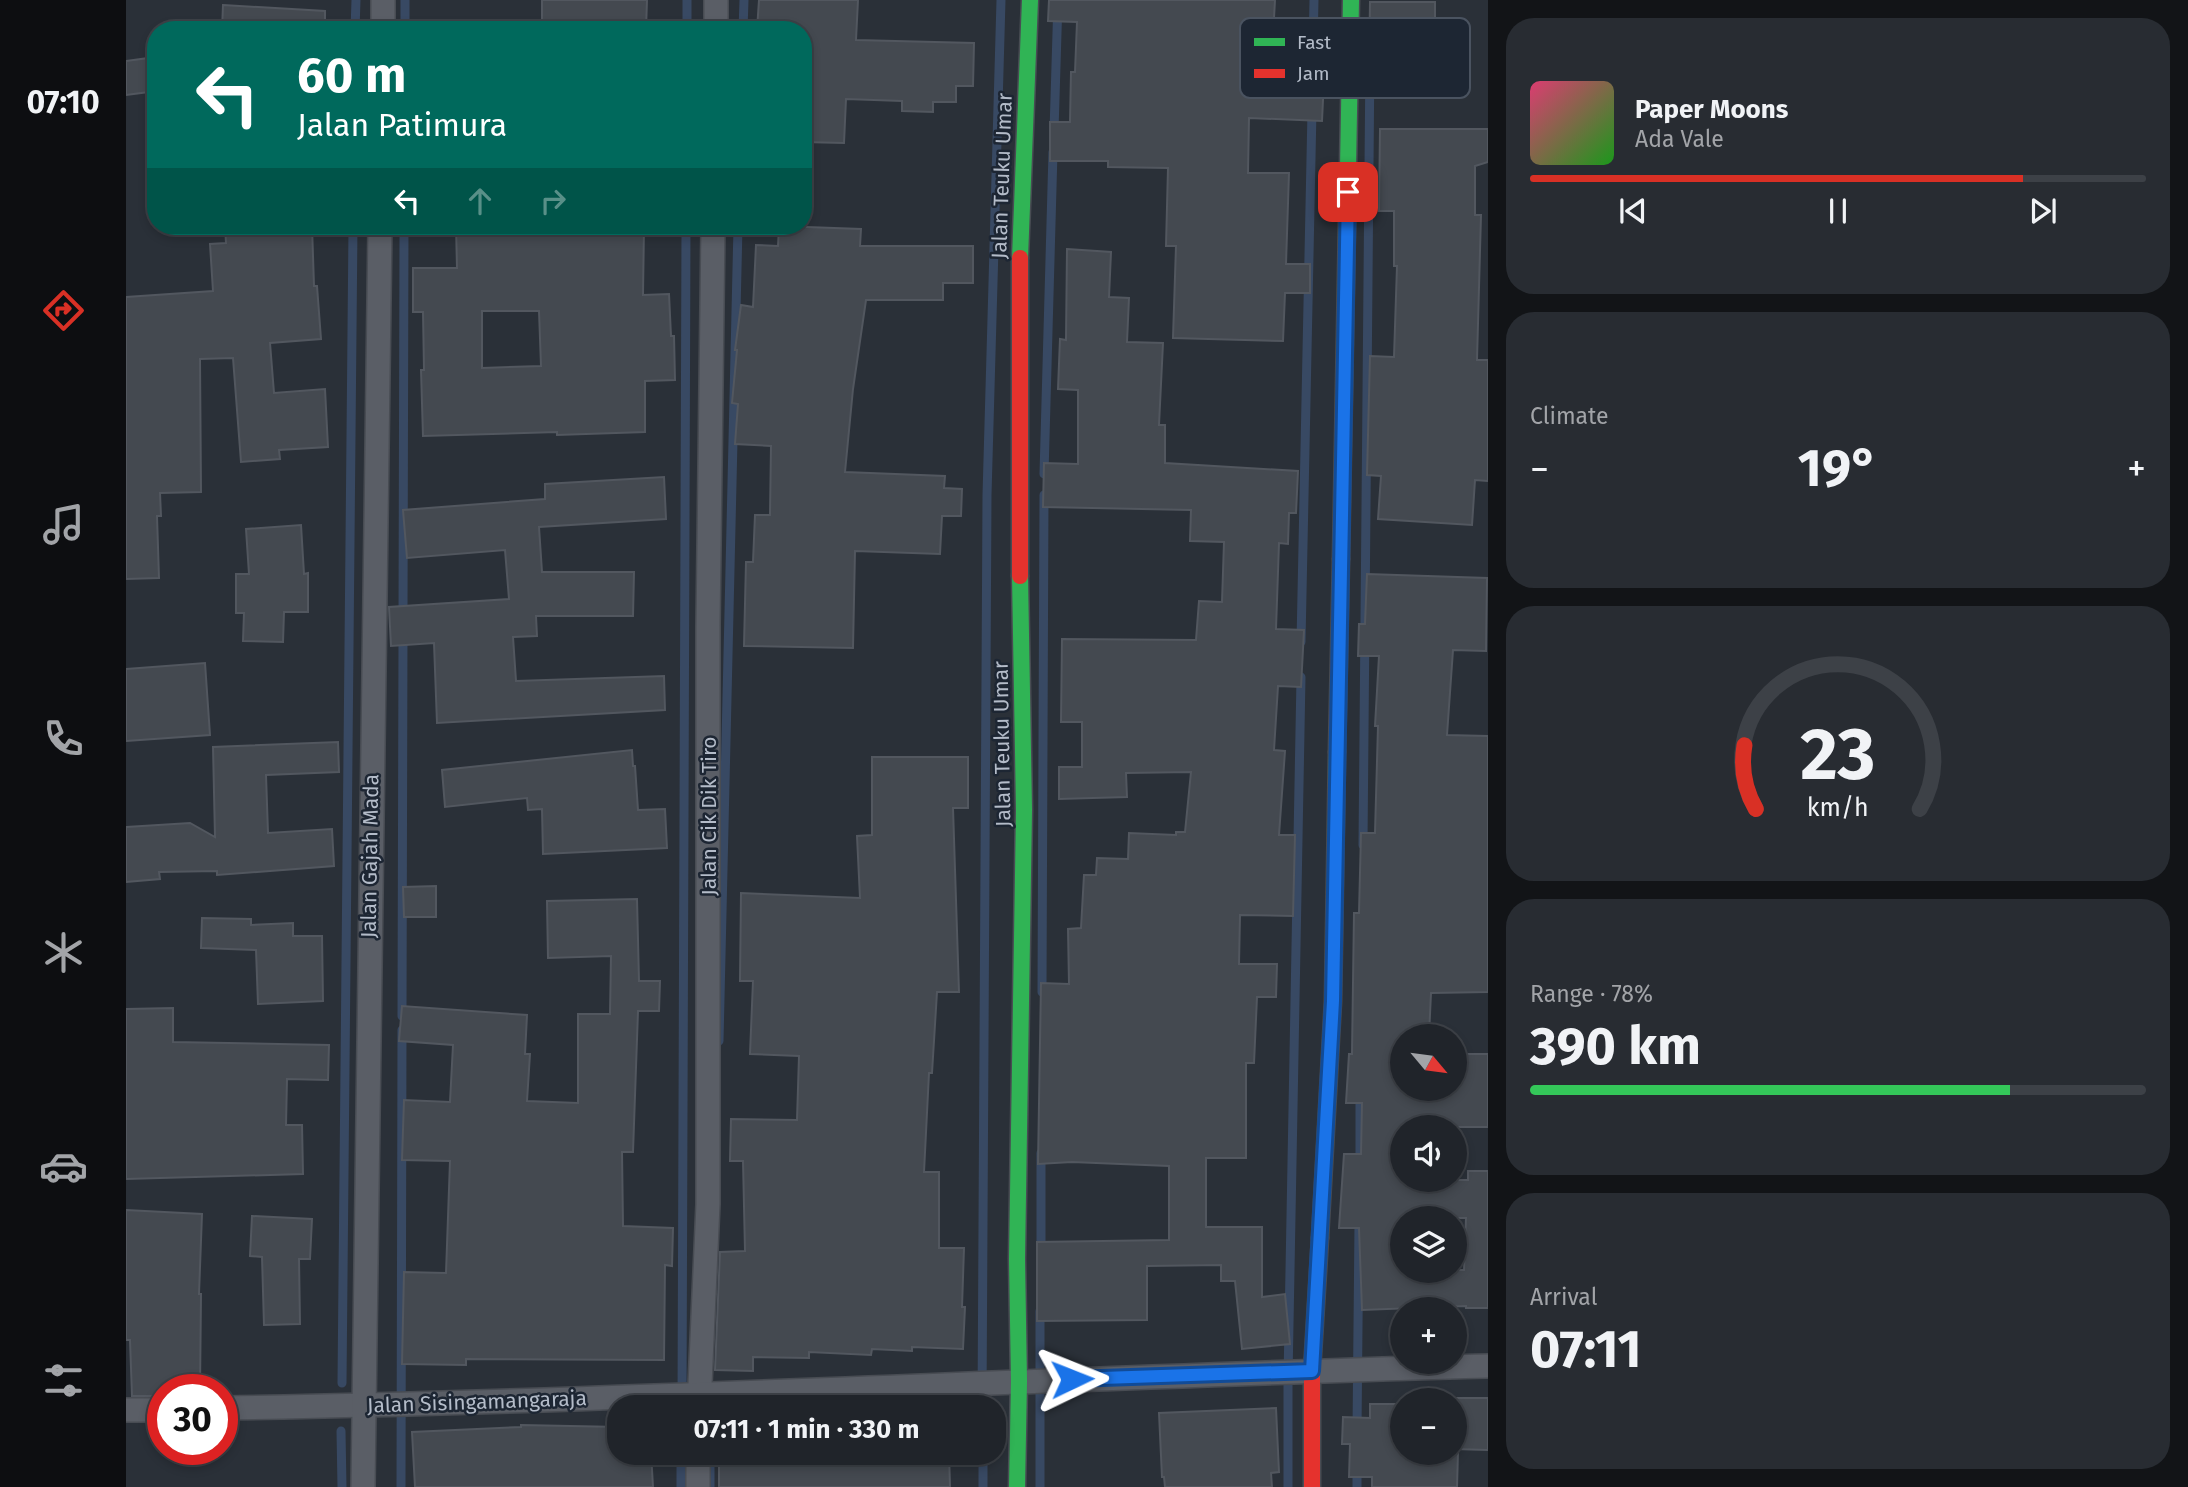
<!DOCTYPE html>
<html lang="en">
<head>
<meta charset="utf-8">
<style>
	body { margin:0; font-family:"Fira Sans",sans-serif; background:#282c32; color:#f1f3f6; height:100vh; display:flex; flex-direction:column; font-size:26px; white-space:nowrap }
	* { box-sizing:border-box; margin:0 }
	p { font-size:23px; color:#a2a4a8 }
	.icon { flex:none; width:38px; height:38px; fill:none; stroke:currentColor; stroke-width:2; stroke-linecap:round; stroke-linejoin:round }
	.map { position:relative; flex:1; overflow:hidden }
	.panel { display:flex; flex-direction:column; gap:18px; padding:18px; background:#121417; width:700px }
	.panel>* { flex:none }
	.banner { position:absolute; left:21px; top:21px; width:665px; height:214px; border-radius:28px; box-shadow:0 4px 10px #0003,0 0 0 2px #3d4147; background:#00695c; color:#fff; overflow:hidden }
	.needle { width:46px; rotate:119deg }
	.fabs { position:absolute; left:1264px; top:1024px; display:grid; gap:14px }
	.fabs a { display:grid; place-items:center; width:77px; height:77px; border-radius:50%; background:#20242a; box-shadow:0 4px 10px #0003,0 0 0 2px #3d4147; font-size:35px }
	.speed { position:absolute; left:21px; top:1374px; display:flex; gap:14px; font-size:35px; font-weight:700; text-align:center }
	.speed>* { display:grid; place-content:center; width:91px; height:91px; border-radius:50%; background:#20242a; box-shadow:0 4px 10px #0003,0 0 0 2px #3d4147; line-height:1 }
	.speed .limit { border:10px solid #d22; background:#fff; color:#111 }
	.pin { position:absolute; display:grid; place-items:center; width:60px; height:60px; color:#fff; margin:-30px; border-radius:14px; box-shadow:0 4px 10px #0006 }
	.me { position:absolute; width:77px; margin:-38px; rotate:88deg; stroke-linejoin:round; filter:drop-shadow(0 0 5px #0008) }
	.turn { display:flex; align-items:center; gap:24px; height:147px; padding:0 35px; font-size:32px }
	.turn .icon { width:91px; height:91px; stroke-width:2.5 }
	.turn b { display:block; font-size:49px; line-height:60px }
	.lanes { display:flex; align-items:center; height:66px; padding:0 35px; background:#0003; justify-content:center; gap:35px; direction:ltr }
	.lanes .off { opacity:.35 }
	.big { font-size:52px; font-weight:700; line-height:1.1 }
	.panel .card { flex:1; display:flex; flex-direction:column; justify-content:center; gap:10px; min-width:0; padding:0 24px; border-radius:28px; background:#282c32 }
	.panel .dial { align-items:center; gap:0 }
	.dial svg { height:182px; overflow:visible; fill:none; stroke:#3d4147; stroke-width:7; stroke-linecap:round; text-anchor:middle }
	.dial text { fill:#f1f3f6; stroke:none }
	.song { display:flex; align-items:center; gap:21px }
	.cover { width:84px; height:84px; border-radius:10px; background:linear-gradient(135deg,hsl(340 70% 55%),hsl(120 70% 35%)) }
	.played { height:7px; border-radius:4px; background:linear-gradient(90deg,#d93025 80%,#3d4147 80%) }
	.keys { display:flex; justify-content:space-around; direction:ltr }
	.heat { display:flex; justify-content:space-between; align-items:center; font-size:38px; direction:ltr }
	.charge { height:10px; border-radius:5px; background:linear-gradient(90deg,#34c759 78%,#3d4147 0) }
	.trip { position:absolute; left:481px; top:1395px; width:399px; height:70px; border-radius:28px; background:#20242a; box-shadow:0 4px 10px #0003,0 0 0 2px #3d4147; font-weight:700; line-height:70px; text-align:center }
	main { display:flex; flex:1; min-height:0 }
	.dock { display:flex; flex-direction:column; width:126px; justify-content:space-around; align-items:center; background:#0d0e11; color:#a2a4a8 }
	.dock .icon { width:49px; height:49px }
	.dock .on { color:#d93025 }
	.dock b { font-size:32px; color:#f1f3f6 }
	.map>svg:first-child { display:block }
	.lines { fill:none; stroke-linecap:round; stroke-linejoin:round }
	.stream { stroke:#384963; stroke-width:9 }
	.building { fill:#444950; stroke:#52575f; stroke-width:2; fill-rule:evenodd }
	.street-casing { stroke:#484c53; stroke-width:26 }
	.fast-casing { stroke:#484c53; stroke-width:19 }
	.jam-casing { stroke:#484c53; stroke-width:19 }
	.street { stroke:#5a5e66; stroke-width:23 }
	.fast { stroke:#30b455; stroke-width:16 }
	.jam { stroke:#e5322d; stroke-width:16 }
	.route-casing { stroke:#114b97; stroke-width:18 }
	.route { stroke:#1a73e8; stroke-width:12 }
	.labels { text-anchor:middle; stroke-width:5; stroke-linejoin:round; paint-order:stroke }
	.street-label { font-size:21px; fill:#b4bcc9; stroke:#1d2633 }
	.key { fill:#1d2633; stroke:#4a5360; stroke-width:2 }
	.key-label { font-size:19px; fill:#b4bcc9 }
</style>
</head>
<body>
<main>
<nav class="dock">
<b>07:10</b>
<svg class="icon on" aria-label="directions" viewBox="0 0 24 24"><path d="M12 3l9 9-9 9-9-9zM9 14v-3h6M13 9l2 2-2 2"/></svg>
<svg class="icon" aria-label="music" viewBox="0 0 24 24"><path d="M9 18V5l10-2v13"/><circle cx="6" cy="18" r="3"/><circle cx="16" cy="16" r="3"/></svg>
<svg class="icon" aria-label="phone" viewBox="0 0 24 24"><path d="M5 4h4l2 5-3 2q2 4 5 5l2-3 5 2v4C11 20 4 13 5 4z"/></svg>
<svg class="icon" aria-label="climate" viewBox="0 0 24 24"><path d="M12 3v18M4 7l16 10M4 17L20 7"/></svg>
<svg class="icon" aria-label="car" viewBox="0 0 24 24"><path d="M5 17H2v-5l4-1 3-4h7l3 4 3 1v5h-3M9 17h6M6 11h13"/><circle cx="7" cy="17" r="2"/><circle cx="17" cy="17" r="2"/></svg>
<svg class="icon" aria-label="filters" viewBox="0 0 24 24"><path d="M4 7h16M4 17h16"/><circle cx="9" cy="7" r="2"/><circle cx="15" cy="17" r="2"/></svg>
</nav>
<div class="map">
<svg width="1362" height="1487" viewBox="0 0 1362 1487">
	<rect width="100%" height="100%" fill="#2a3038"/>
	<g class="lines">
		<g class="stream">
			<path d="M229,30L230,0"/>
			<path d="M279,30V0"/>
			<path d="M561,30V0"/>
			<path d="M617,30L618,0"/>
			<path d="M1187,47L1188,0"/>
			<path d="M928,131L932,0"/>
			<path d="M918,474L927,152"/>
			<path d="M277,617L278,226"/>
			<path d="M1175,642L1186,110"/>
			<path d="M1237,845L1244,54"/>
			<path d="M916,992L918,495"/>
			<path d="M276,1016L277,635"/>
			<path d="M593,1041L612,226"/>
			<path d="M1234,1164V1094"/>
			<path d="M915,1251V1153"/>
			<path d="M914,1311V1487"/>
			<path d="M216,1383L227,226"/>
			<path d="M556,1407L560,226"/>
			<path d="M856,1407L861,495L875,0"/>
			<path d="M1231,1430L1233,1223"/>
			<path d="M215,1431L216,1487"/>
			<path d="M857,1452V1487"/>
			<path d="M275,1487L276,1030"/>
			<path d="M555,1487V1452"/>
			<path d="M584,1487V1452"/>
			<path d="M1162,1487V1378L1175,677"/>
			<path d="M1231,1487V1468"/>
		</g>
	</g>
	<g class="building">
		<path d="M416,0H521L520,30H416Z"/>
		<path d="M633,0H732L730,40L848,43L847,86H830V102H807V112L776,111V101L720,99L718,143L677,142V30H631Z"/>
		<path d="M923,0H1149L1147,36L1200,37L1196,121L1123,118L1122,173H1163L1160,264H1184V293H1159L1157,341L1047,338L1050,246H1040L1042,168L982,167V161H924V122H944L945,72H949L951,22L922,21Z"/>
		<path d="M1244,2H1309V40H1281V64H1243Z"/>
		<path d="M97,5L199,11V30H96Z"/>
		<path d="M30,57V91L0,95V61Z"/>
		<path d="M1254,129H1362V162L1349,166V215H1355L1351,360H1362V481L1349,480L1346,525L1252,519L1255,476L1241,475L1244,356L1268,357L1271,266H1268V211H1253Z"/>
		<path d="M99,226H186L188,286H191L195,339L144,343L148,393L199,389L202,447L153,450L154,459L115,462L107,358L74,359L75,492L34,493L35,516H31L33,578L0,579V297L87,291L84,244L100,243Z"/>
		<path d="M330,226H518L517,295L543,294L545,336H548L549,380L519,381V432L431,435V432L297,436L295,370H298L297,312H287V268H331ZM356,311H413L415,366L356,368Z"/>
		<path d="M653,226L735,229L734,246H847V283H817V300H740L727,389L719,472L819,476L818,488L836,489L835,516H816L814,554L729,551L727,648L618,646L620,562H627L629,515H644L645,446L609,444L612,404L606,403L611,350H609L615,305L627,307L630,245L652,246Z"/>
		<path d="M941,249L985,252L983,297L1003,298L1001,342L1037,343L1033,425H1039V463L1172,471L1170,513H1163L1162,544L1153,543L1150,629L1178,630L1175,687L1152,686L1148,750L1159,751L1153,835H1169L1167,916L1114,915L1113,964H1151L1150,997H1131L1128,1063H1120V1158H1080V1227H1136V1297L1159,1294L1164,1344L1116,1349L1109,1281H1095V1265L1021,1266V1320L911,1321V1242L1043,1240V1166L946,1162L912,1164L915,983L943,984L942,929L955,928L958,875H970L971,858L1002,859L1003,833L1050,835V832H1059L1065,772L1000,773L1001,797L933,799V767H956V722H935L936,639L1070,640L1073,601L1096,602L1098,542L1064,541L1065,510L917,507L918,463L952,464V390L932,389L934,339L940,340Z"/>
		<path d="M538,477L540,519L413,527L416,572H508L507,616H410L411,636L387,637L390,681L538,676L539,710L311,723L308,643L265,646L263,607L383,599L379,550L281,558L277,510L419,499V484Z"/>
		<path d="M175,525L178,574L182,573V612H158L157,642L117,641L118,613H110V574H123L120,529Z"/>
		<path d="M1241,574L1361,578L1360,651L1327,650L1321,735L1362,736V992L1305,993L1303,1036H1276V1088H1328V1054H1362V1127H1276V1180H1342V1171H1362V1308H1340V1306L1236,1310L1233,1228H1213L1218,1154H1235L1236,1103H1220L1223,1054H1226L1228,913H1233L1235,833H1249L1252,726H1249L1253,656H1232L1233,624H1239ZM1276,1218H1340L1338,1270H1276Z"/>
		<path d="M79,663L84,735L0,741V669Z"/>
		<path d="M212,742L213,772L140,775L142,833L206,829L208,866L91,875V871L33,872L34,879L0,882V827L64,823L89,837L87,747Z"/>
		<path d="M506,750L507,766H509L512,810L539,809L541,848L417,854L416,809L402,810L401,798L319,807L316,770Z"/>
		<path d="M746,757H842V808H827L833,992H811L806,1073H803L798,1172H813V1248H838L836,1307H839L837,1349L786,1347V1351L746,1349L745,1355L683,1352V1358L627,1357V1371L589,1370L594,1252L619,1251L617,1161H604L605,1119L671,1120L673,1056L624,1054L627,981H614L615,893L734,898L731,836L746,835Z"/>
		<path d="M310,886V917H278L277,887Z"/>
		<path d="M511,899L513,981H534L533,1011H512L507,1152H496L497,1226L547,1228L546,1266L539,1265L538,1360L340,1359V1365L276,1364L278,1272L320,1273L324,1161L276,1160L278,1100L324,1102L327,1045L273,1041L276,1006L401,1015L399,1054H404L401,1101L452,1103V1014H484L485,956L422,958L421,901Z"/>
		<path d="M76,918L125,919V925L167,923V936H196L197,1001L132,1004L130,950L75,948Z"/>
		<path d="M47,1008V1042L203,1045L202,1080L161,1079L160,1125H176L177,1174L0,1179V1009Z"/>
		<path d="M0,1210L76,1214L73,1294H75L74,1390H37V1396H6L4,1340H0Z"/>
		<path d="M126,1216L186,1219L184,1259H173L174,1324L138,1325L136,1257L124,1256Z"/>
		<path d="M1328,1398H1362V1450L1328,1449Z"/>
		<path d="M1244,1404H1276V1452H1332L1331,1487H1246V1477H1223L1224,1444H1216L1217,1417L1244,1418Z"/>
		<path d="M1150,1408L1153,1472L1145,1473L1146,1487H1039L1038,1477H1036L1033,1413Z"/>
		<path d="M395,1425L494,1427V1452H525L527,1487H289L286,1432L395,1427Z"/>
		<path d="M593,1452H823L824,1487H593Z"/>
	</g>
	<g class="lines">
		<defs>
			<g id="street">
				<path d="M257,30V0"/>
				<path d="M590,30V0"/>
				<path d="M573,1407L582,1204V626L587,226"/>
				<path d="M96,1408C518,1401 940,1377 1362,1366"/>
				<path d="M0,1410H37"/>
				<path d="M237,1487L254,226"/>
				<path d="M572,1487V1452"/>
			</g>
			<g id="fast">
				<path d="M894,258L904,0"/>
				<path d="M1215,559L1225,0"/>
				<path d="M1194,1238L1207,1001L1211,752"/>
				<path d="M891,1487L893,1381L891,1259L898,810L894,576"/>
			</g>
			<g id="jam">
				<path d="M894,576V258"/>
				<path d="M1211,752L1215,559"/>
				<path d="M1186,1487V1371L1194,1238"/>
			</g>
		</defs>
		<use href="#street" class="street-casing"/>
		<use href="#fast" class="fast-casing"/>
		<use href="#jam" class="jam-casing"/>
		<use href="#street" class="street"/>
		<use href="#fast" class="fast"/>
		<use href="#jam" class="jam"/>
	</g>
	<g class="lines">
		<defs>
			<path id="route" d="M946,1379L1186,1371L1207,1001L1222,192"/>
		</defs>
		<use href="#route" class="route-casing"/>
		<use href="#route" class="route"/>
	</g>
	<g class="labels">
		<g class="street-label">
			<text transform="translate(876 176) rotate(-88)" y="7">Jalan Teuku Umar</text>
			<text transform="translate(876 744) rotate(-91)" y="7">Jalan Teuku Umar</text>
			<text transform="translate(583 816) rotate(-90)" y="7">Jalan Cik Dik Tiro</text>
			<text transform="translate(244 856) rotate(-89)" y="7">Jalan Gajah Mada</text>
			<text transform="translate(351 1402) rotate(-2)" y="7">Jalan Sisingamangaraja</text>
		</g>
	</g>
	<rect x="1114" y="18" width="230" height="80" rx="10" class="key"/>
	<rect x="1128" y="38" width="31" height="8" fill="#30b455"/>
	<rect x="1128" y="69" width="31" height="9" fill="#e5322d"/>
	<g class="key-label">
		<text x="1171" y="49">Fast</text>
		<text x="1171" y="80">Jam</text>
	</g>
</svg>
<div class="fabs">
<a><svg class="needle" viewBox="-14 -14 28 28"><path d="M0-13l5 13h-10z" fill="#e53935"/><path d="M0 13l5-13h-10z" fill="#a2a4a8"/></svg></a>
<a><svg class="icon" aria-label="sound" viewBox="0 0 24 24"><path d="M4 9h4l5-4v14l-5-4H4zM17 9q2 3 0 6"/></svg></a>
<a><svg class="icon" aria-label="layers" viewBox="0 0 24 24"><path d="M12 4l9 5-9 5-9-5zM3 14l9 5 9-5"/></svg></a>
<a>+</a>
<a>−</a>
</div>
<div class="speed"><div class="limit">30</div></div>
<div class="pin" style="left:1222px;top:192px;background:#d93025"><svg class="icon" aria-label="arrive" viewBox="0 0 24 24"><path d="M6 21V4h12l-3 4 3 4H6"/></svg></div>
<svg class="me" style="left:946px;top:1379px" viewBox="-20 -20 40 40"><path d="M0-17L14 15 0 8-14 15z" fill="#1a73e8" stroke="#fff" stroke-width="4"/></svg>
<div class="trip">07:11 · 1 min · 330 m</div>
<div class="banner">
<div class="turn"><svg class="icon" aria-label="left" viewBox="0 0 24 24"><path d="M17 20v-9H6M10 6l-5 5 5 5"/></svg><div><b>60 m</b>Jalan Patimura</div></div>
<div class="lanes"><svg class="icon" aria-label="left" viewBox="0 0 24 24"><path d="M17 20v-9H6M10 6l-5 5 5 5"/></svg><svg class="icon off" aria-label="ahead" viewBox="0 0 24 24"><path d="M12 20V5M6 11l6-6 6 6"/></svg><svg class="icon off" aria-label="right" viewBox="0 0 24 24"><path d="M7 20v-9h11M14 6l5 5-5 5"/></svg></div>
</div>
</div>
<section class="panel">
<div class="card">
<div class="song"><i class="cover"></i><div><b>Paper Moons</b><p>Ada Vale</p></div></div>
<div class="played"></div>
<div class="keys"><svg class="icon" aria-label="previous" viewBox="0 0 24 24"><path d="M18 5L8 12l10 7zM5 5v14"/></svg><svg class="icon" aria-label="pause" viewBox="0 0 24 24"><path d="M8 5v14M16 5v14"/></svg><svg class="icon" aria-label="next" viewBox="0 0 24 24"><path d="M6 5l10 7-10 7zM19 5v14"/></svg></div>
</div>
<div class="card"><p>Climate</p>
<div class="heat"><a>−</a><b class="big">19°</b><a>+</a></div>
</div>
<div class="card dial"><svg viewBox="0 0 100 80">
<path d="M14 69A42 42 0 1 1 86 69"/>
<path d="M14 69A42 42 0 0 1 9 41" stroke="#d93025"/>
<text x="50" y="56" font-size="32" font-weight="700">23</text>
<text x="50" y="72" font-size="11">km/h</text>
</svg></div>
<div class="card"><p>Range · 78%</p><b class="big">390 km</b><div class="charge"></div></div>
<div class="card"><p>Arrival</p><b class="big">07:11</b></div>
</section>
</main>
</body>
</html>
